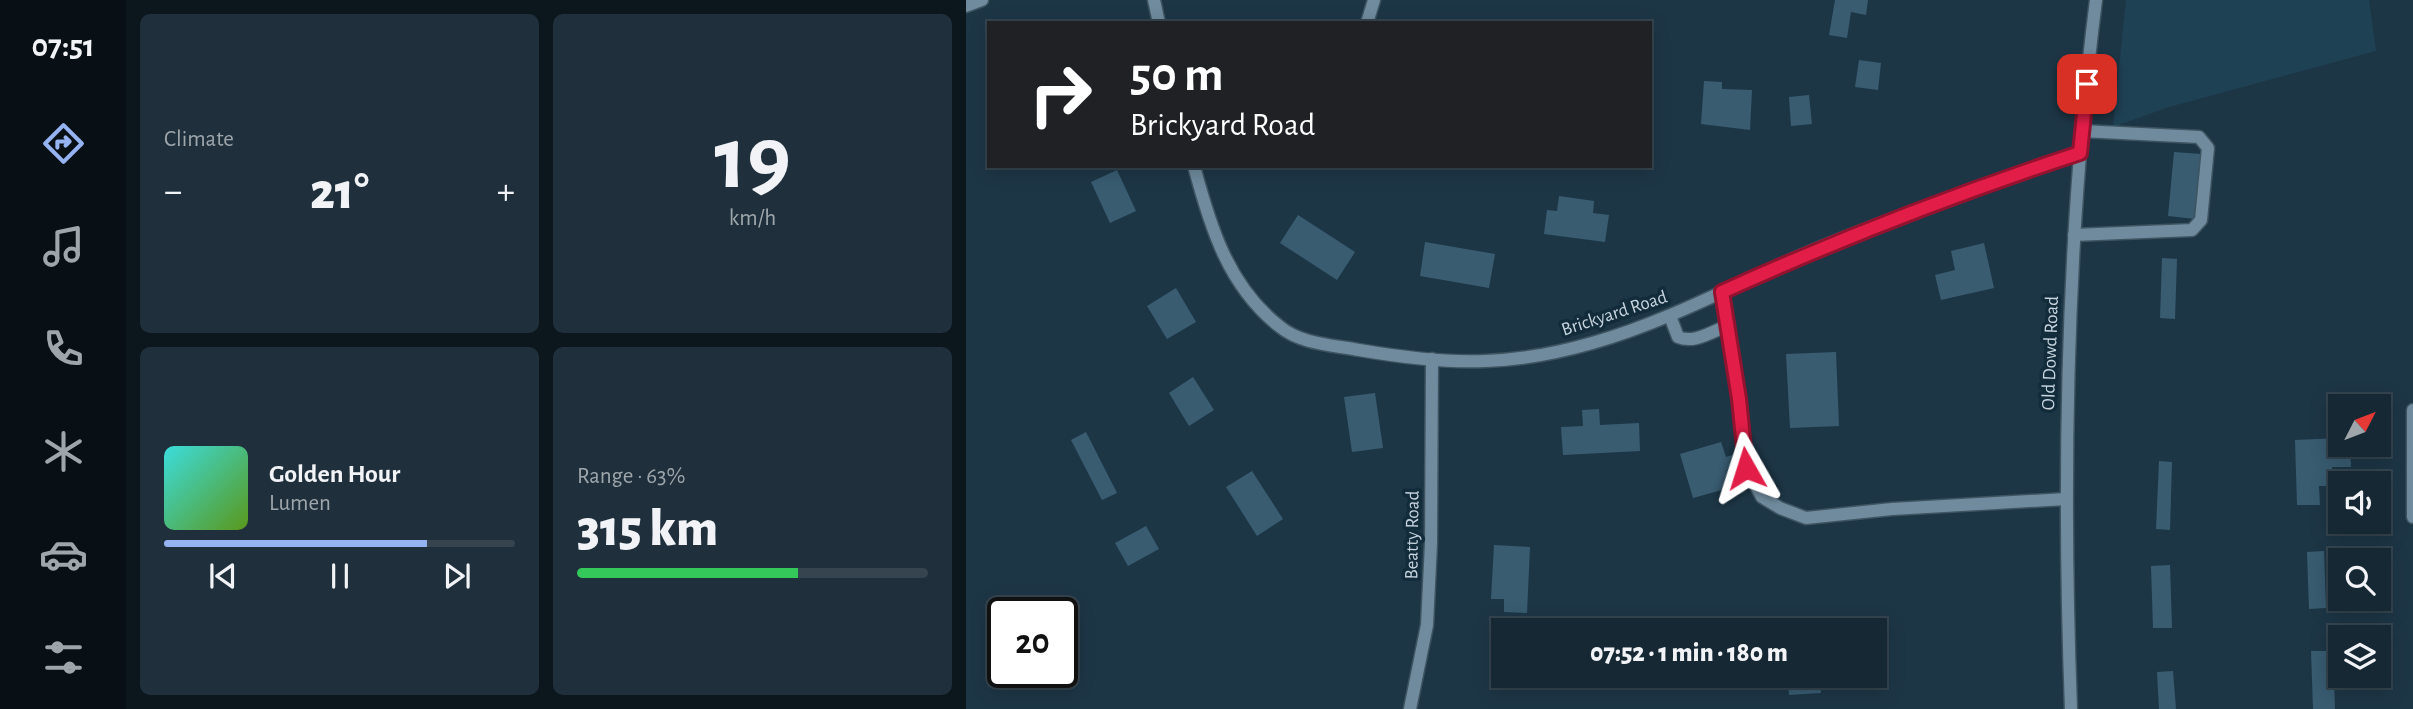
<!DOCTYPE html>
<html lang="en">
<head>
<meta charset="utf-8">
<style>
	body { margin:0; font-family:"Alegreya Sans",sans-serif; background:#1f303c; color:#f1f3f6; height:100vh; display:flex; flex-direction:column; font-size:26px; white-space:nowrap }
	* { box-sizing:border-box; margin:0 }
	p { font-size:23px; color:#9ea6ac }
	.icon { flex:none; width:38px; height:38px; fill:none; stroke:currentColor; stroke-width:2; stroke-linecap:round; stroke-linejoin:round }
	.map { position:relative; flex:1; overflow:hidden }
	.side { display:flex; flex-direction:column; gap:14px; padding:14px; background:#0c161d; width:840px }
	.side>* { flex:none }
	.banner { position:absolute; left:21px; top:21px; width:665px; height:147px; border-radius:0px; box-shadow:0 4px 18px #0003,0 0 0 2px #35444f; background:#202124; color:#fff; overflow:hidden }
	.needle { width:46px; rotate:48deg }
	.buttons { position:absolute; left:1362px; top:394px; display:grid; gap:14px }
	.buttons a { display:grid; place-items:center; width:63px; height:63px; border-radius:0px; background:#162834; box-shadow:0 4px 18px #0003,0 0 0 2px #35444f; font-size:35px }
	.speed { position:absolute; left:21px; top:597px; display:flex; gap:14px; font-size:35px; font-weight:700; text-align:center }
	.speed>* { display:grid; place-content:center; width:91px; height:91px; border-radius:50%; background:#162834; box-shadow:0 4px 18px #0003,0 0 0 2px #35444f; line-height:1 }
	.speed .limit { border:4px solid #111; border-radius:10px; background:#fff; color:#111 }
	.pin { position:absolute; display:grid; place-items:center; width:60px; height:60px; color:#fff; margin:-30px; border-radius:14px; box-shadow:0 4px 10px #0006 }
	.me { position:absolute; width:77px; margin:-38px; rotate:354deg; stroke-linejoin:round; filter:drop-shadow(0 0 5px #0008) }
	.turn { display:flex; align-items:center; gap:24px; height:147px; padding:0 28px; font-size:32px }
	.turn .icon { width:91px; height:91px; stroke-width:2.5 }
	.turn b { display:block; font-size:49px; line-height:60px }
	.big { font-size:52px; font-weight:800; line-height:1.1 }
	.side .card { flex:1; display:flex; flex-direction:column; justify-content:center; gap:10px; min-width:0; padding:0 24px; border-radius:10px; background:#1f303c }
	.side .dial { align-items:center; gap:0 }
	.dial b { font-size:91px; line-height:1 }
	.song { display:flex; align-items:center; gap:21px }
	.cover { width:84px; height:84px; border-radius:10px; background:linear-gradient(135deg,hsl(180 70% 55%),hsl(90 70% 35%)) }
	.played { height:7px; border-radius:4px; background:linear-gradient(90deg,#95b2f1 75%,#35444f 75%) }
	.keys { display:flex; justify-content:space-around; direction:ltr }
	.heat { display:flex; justify-content:space-between; align-items:center; font-size:38px; direction:ltr }
	.charge { height:10px; border-radius:5px; background:linear-gradient(90deg,#34c759 63%,#35444f 0) }
	.side .tiles { flex:1; display:grid; gap:14px; grid-template-columns:repeat(2,1fr) }
	.trip { position:absolute; left:525px; top:618px; width:396px; height:70px; border-radius:0px; background:#162834; box-shadow:0 4px 18px #0003,0 0 0 2px #35444f; font-weight:800; line-height:70px; text-align:center }
	main { display:flex; flex:1; min-height:0 }
	.tabs { display:flex; flex-direction:column; width:126px; justify-content:space-around; align-items:center; background:#091015; color:#9ea6ac }
	.tabs .icon { width:49px; height:49px }
	.tabs .selected { color:#95b2f1 }
	.tabs b { font-size:32px; color:#f1f3f6 }
	.map>svg:first-child { display:block }
	.built { fill:#1f4154 }
	.building { fill:#395c71 }
	.lines { fill:none; stroke-linecap:round; stroke-linejoin:round }
	.minor-casing { stroke:#3e5461; stroke-width:15 }
	.minor { stroke:#6f8b9d; stroke-width:12 }
	.route-casing { stroke:#92132f; stroke-width:18 }
	.route { stroke:#e11d48; stroke-width:12 }
	.labels { text-anchor:middle; stroke-width:7; stroke-linejoin:round; paint-order:stroke }
	.street-label { font-size:19px; fill:#c6d4de; stroke:#132c3b }
</style>
</head>
<body>
<main>
<nav class="tabs">
<b>07:51</b>
<svg class="icon selected" aria-label="directions" viewBox="0 0 24 24"><path d="M12 3l9 9-9 9-9-9zM9 14v-3h6M13 9l2 2-2 2"/></svg>
<svg class="icon" aria-label="music" viewBox="0 0 24 24"><path d="M9 18V5l10-2v13"/><circle cx="6" cy="18" r="3"/><circle cx="16" cy="16" r="3"/></svg>
<svg class="icon" aria-label="phone" viewBox="0 0 24 24"><path d="M5 4h4l2 5-3 2q2 4 5 5l2-3 5 2v4C11 20 4 13 5 4z"/></svg>
<svg class="icon" aria-label="climate" viewBox="0 0 24 24"><path d="M12 3v18M4 7l16 10M4 17L20 7"/></svg>
<svg class="icon" aria-label="car" viewBox="0 0 24 24"><path d="M5 17H2v-5l4-1 3-4h7l3 4 3 1v5h-3M9 17h6M6 11h13"/><circle cx="7" cy="17" r="2"/><circle cx="17" cy="17" r="2"/></svg>
<svg class="icon" aria-label="filters" viewBox="0 0 24 24"><path d="M4 7h16M4 17h16"/><circle cx="9" cy="7" r="2"/><circle cx="15" cy="17" r="2"/></svg>
</nav>
<section class="side">
<div class="tiles">
<div class="card"><p>Climate</p>
<div class="heat"><a>−</a><b class="big">21°</b><a>+</a></div>
</div>
<div class="card dial"><b>19</b><p>km/h</p></div>
<div class="card">
<div class="song"><i class="cover"></i><div><b>Golden Hour</b><p>Lumen</p></div></div>
<div class="played"></div>
<div class="keys"><svg class="icon" aria-label="previous" viewBox="0 0 24 24"><path d="M18 5L8 12l10 7zM5 5v14"/></svg><svg class="icon" aria-label="pause" viewBox="0 0 24 24"><path d="M8 5v14M16 5v14"/></svg><svg class="icon" aria-label="next" viewBox="0 0 24 24"><path d="M6 5l10 7-10 7zM19 5v14"/></svg></div>
</div>
<div class="card"><p>Range · 63%</p><b class="big">315 km</b><div class="charge"></div></div>
</div>
</section>
<div class="map">
<svg width="1447" height="709" viewBox="0 0 1447 709">
	<rect width="100%" height="100%" fill="#1d3646"/>
	<path class="built" d="M1160,0H1403L1410,51L1203,107L1147,127Z"/>
	<g class="building">
		<path d="M869,0H902L900,15L885,12L881,38L863,35Z"/>
		<path d="M893,60L915,63L912,90L889,87Z"/>
		<path d="M738,81L756,82V89L786,90L784,130L735,124Z"/>
		<path d="M843,95L846,124L825,126L823,97Z"/>
		<path d="M1208,152L1235,154L1229,219L1202,216Z"/>
		<path d="M151,170L170,211L144,223L125,182Z"/>
		<path d="M593,196L628,201L627,213L643,215L639,242L578,234L581,210L591,211Z"/>
		<path d="M332,215L389,252L371,280L314,243Z"/>
		<path d="M459,242L529,254L523,288L454,276Z"/>
		<path d="M1018,243L1028,288L975,300L969,275L989,270L985,251Z"/>
		<path d="M1196,258L1211,259L1209,319L1194,318Z"/>
		<path d="M210,288L230,322L201,339L181,306Z"/>
		<path d="M870,352L873,426L824,428L820,354Z"/>
		<path d="M227,377L248,410L223,426L203,393Z"/>
		<path d="M409,393L417,448L386,452L378,397Z"/>
		<path d="M633,409L634,425L673,423L674,451L597,455L595,427L617,426L616,410Z"/>
		<path d="M120,432L151,493L136,500L105,440Z"/>
		<path d="M1374,438V444H1384L1385,467H1366L1367,486H1353L1354,505H1331L1329,440Z"/>
		<path d="M755,442L760,457L766,455L774,485L727,498L714,454Z"/>
		<path d="M1193,461L1206,462L1204,530L1190,529Z"/>
		<path d="M286,471L317,519L291,536L260,487Z"/>
		<path d="M180,526L193,549L162,566L149,543Z"/>
		<path d="M528,545L564,547L561,613L538,612V599H525Z"/>
		<path d="M1358,551L1360,608L1343,609L1341,552Z"/>
		<path d="M1204,565L1206,628H1187L1185,566Z"/>
		<path d="M1345,651H1367L1369,709H1347Z"/>
		<path d="M535,669H537V676H566V683L534,681Z"/>
		<path d="M1207,671L1210,709H1193L1191,672Z"/>
		<path d="M821,676H853L855,693L823,695Z"/>
	</g>
	<g class="lines">
		<defs>
			<g id="minor">
				<path d="M188,0L193,23"/>
				<path d="M0,6L16,0"/>
				<path d="M401,23L408,0"/>
				<path d="M228,166C244,226 262,286 313,326C334,344 366,345 393,350C434,357 477,363 519,361C581,359 645,340 702,316C751,296 798,271 846,251C934,214 1024,183 1114,153"/>
				<path d="M1108,235L1226,230L1235,220L1242,148L1233,137L1116,131"/>
				<path d="M756,292L773,399L780,468L796,497L814,508L840,518L926,509L1100,499"/>
				<path d="M704,316L712,337C728,344 745,332 761,326"/>
				<path d="M1447,410V517"/>
				<path d="M444,709L461,625L465,543L466,359"/>
				<path d="M1105,709C1096,472 1100,235 1130,0"/>
			</g>
		</defs>
		<use href="#minor" class="minor-casing"/>
		<use href="#minor" class="minor"/>
	</g>
	<g class="lines">
		<defs>
			<path id="route" d="M780,468L773,399L756,292C873,239 992,193 1114,153L1121,84"/>
		</defs>
		<use href="#route" class="route-casing"/>
		<use href="#route" class="route"/>
	</g>
	<g class="labels">
		<g class="street-label">
			<text transform="translate(648 312) rotate(-18)" y="7">Brickyard Road</text>
			<text transform="translate(1083 353) rotate(-88)" y="7">Old Dowd Road</text>
			<text transform="translate(445 535) rotate(-89)" y="7">Beatty Road</text>
		</g>
	</g>
</svg>
<div class="buttons">
<a><svg class="needle" viewBox="-14 -14 28 28"><path d="M0-13l5 13h-10z" fill="#e53935"/><path d="M0 13l5-13h-10z" fill="#9ea6ac"/></svg></a>
<a><svg class="icon" aria-label="sound" viewBox="0 0 24 24"><path d="M4 9h4l5-4v14l-5-4H4zM17 9q2 3 0 6"/></svg></a>
<a><svg class="icon" aria-label="search" viewBox="0 0 24 24"><circle cx="10" cy="10" r="6"/><path d="M15 15l6 6"/></svg></a>
<a><svg class="icon" aria-label="layers" viewBox="0 0 24 24"><path d="M12 4l9 5-9 5-9-5zM3 14l9 5 9-5"/></svg></a>
</div>
<div class="speed"><div class="limit">20</div></div>
<div class="pin" style="left:1121px;top:84px;background:#d93025"><svg class="icon" aria-label="arrive" viewBox="0 0 24 24"><path d="M6 21V4h12l-3 4 3 4H6"/></svg></div>
<svg class="me" style="left:780px;top:468px" viewBox="-20 -20 40 40"><path d="M0-17L14 15 0 8-14 15z" fill="#e11d48" stroke="#fff" stroke-width="4"/></svg>
<div class="trip">07:52 · 1 min · 180 m</div>
<div class="banner">
<div class="turn"><svg class="icon" aria-label="right" viewBox="0 0 24 24"><path d="M7 20v-9h11M14 6l5 5-5 5"/></svg><div><b>50 m</b>Brickyard Road</div></div>
</div>
</div>
</main>
</body>
</html>
